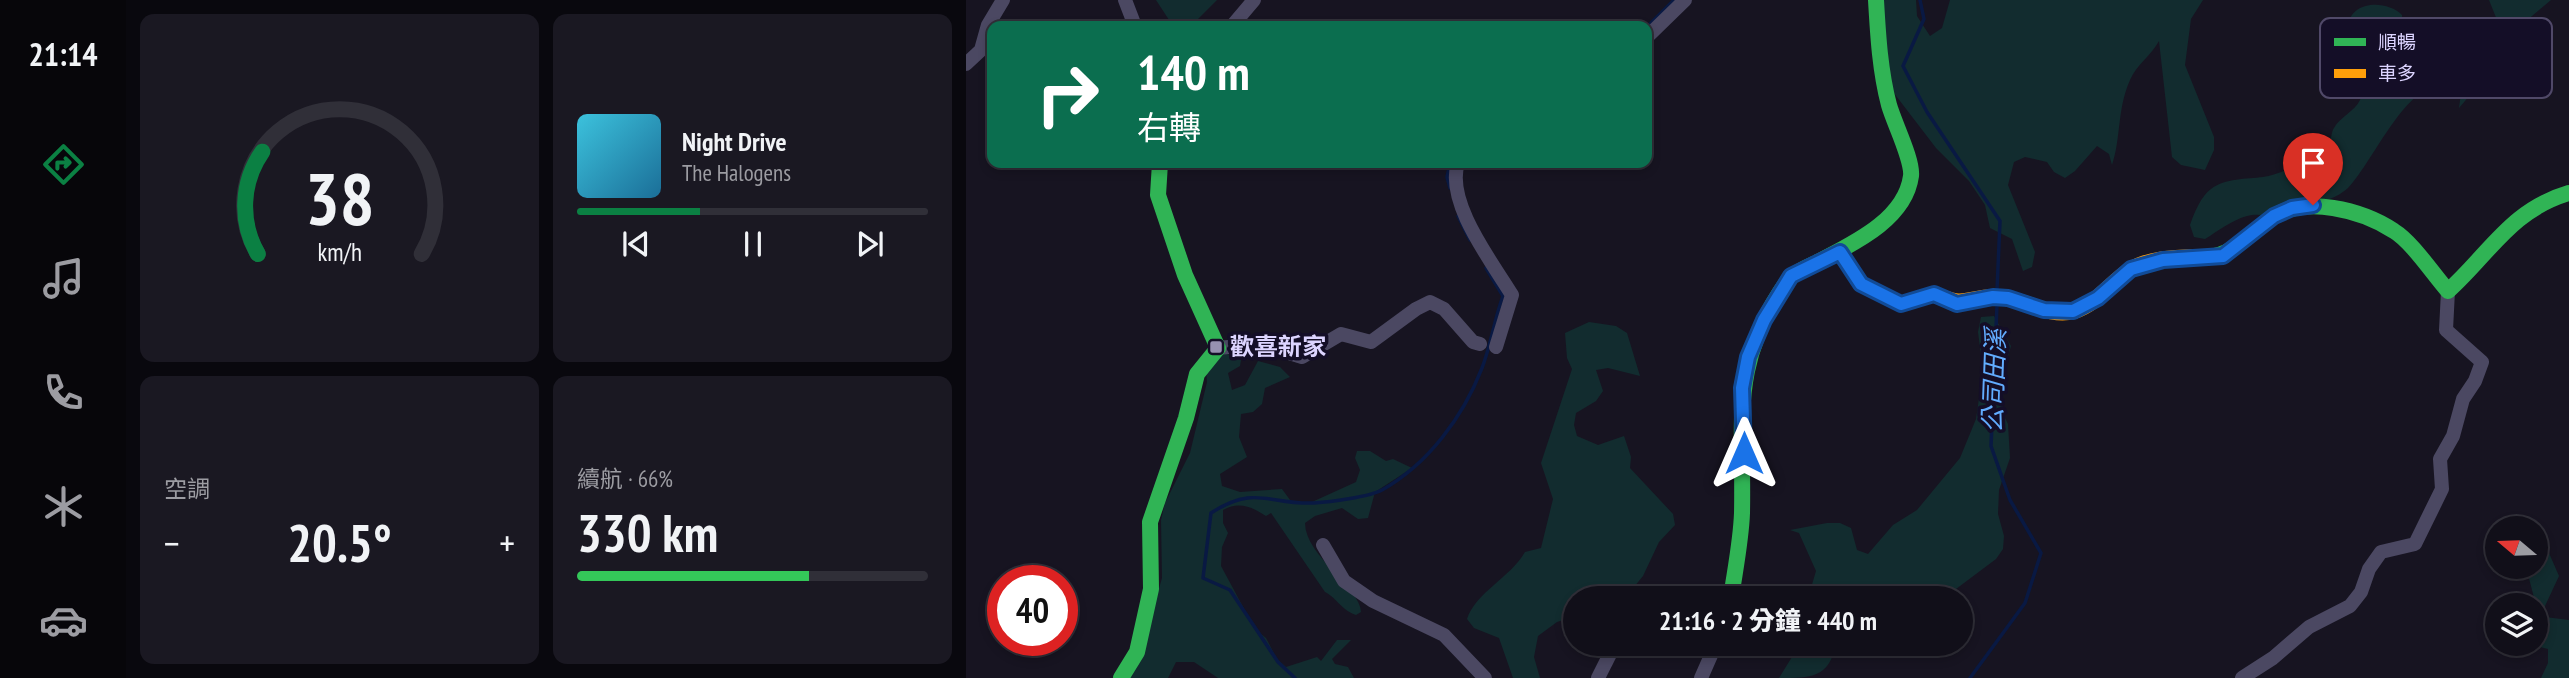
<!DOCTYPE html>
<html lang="zh-TW">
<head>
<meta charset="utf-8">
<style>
	body { margin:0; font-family:"PT Sans Narrow","Noto Sans TC",sans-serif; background:#1a1822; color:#f1f3f6; height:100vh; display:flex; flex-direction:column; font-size:26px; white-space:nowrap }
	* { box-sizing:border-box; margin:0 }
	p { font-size:23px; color:#9c9ca2 }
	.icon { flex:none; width:38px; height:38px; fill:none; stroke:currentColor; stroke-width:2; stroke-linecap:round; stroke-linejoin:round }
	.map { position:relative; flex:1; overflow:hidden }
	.sheet { display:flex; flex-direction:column; gap:14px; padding:14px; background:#09080e; width:840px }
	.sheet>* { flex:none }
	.banner { position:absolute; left:21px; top:21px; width:665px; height:147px; border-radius:14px; box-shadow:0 4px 10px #0003,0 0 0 2px #302f38; background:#0b6e4f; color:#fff; overflow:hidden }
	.needle { width:46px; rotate:289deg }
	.fabs { position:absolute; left:1519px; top:516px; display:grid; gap:14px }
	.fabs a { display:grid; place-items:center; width:63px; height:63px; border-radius:50%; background:#110f19; box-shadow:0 4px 10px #0003,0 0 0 2px #302f38; font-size:35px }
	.speed { position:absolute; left:21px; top:565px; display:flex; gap:14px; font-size:35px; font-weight:700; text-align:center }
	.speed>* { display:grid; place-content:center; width:91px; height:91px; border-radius:50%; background:#110f19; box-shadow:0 4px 10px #0003,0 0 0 2px #302f38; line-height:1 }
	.speed .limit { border:10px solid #d22; background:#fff; color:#111 }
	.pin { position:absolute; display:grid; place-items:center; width:60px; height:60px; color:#fff; margin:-72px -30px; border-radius:50% 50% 50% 0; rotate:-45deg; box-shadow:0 0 7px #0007 }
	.pin .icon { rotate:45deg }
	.me { position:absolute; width:77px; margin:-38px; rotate:0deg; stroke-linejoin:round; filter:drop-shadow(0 0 5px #0008) }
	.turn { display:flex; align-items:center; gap:24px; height:147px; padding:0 35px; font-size:32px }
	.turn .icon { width:91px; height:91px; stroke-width:2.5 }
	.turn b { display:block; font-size:49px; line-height:60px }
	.big { font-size:52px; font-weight:800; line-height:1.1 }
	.sheet .widget { flex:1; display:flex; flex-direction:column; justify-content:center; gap:10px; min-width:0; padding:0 24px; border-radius:14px; background:#1a1822 }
	.sheet .dial { align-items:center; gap:0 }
	.dial svg { height:182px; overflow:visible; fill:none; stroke:#302f38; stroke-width:7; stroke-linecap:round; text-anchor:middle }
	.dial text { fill:#f1f3f6; stroke:none }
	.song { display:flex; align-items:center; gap:21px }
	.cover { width:84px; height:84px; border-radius:10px; background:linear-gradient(135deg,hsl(190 70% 55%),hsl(200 70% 35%)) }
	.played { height:7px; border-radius:4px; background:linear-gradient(90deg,#0b8043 35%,#302f38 35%) }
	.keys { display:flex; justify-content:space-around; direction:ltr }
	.heat { display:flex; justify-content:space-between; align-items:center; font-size:38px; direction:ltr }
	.charge { height:10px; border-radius:5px; background:linear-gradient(90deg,#34c759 66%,#302f38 0) }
	.sheet .tiles { flex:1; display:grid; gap:14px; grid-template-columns:repeat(2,1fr) }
	.trip { position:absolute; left:597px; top:586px; width:410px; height:70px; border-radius:35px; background:#110f19; box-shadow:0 4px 10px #0003,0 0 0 2px #302f38; font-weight:800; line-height:70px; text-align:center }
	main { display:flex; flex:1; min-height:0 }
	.tabs { display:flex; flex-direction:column; width:126px; justify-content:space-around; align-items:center; background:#07060a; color:#9c9ca2 }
	.tabs .icon { width:49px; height:49px }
	.tabs .current { color:#0b8043 }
	.tabs b { font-size:32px; color:#f1f3f6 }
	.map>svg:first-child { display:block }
	.green { fill:#122c2f }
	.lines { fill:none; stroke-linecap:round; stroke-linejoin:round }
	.stream { stroke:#091943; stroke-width:3.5 }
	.street { stroke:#4b4862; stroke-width:14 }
	.fast { stroke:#30b455; stroke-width:16 }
	.slow { stroke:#ff9f0a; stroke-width:16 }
	.route-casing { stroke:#114b97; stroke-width:18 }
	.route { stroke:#1a73e8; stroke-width:12 }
	.poi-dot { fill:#9791b1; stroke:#140e27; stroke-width:2.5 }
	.labels { text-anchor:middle; stroke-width:7; stroke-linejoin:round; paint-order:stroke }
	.poi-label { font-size:24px; font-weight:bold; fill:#dcd4ff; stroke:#140e27; text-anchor:start }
	.water-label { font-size:26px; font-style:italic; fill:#62acff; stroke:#140e27 }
	.key { fill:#140e27; stroke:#504968; stroke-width:2 }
	.key-label { font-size:19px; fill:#dcd4ff }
</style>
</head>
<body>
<main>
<nav class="tabs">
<b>21:14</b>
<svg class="icon current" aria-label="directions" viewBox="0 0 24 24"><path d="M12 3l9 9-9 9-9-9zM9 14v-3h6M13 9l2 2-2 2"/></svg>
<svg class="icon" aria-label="music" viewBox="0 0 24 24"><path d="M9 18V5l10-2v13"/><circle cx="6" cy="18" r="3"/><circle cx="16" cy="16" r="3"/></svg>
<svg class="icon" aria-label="phone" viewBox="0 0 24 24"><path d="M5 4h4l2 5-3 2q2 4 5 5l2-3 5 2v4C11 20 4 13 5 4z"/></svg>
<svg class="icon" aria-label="climate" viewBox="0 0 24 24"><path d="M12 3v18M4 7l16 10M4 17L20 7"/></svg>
<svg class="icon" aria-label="car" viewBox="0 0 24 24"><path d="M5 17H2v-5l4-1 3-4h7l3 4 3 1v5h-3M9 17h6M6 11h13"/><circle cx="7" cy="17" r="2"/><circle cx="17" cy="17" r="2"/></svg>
</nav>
<section class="sheet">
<div class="tiles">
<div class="widget dial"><svg viewBox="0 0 100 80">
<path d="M14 69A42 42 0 1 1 86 69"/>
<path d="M14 69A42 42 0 0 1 16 24" stroke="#0b8043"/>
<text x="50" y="56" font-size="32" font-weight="700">38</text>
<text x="50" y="72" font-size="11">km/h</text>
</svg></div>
<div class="widget">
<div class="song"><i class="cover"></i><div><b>Night Drive</b><p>The Halogens</p></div></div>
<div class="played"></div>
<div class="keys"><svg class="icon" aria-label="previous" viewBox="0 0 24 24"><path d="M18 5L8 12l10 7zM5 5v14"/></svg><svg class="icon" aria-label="pause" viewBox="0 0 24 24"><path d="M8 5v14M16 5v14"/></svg><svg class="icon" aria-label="next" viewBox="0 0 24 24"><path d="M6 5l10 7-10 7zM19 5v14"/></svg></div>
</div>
<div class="widget"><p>空調</p>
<div class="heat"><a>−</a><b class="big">20.5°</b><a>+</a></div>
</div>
<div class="widget"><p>續航 · 66%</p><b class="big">330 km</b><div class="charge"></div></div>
</div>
</section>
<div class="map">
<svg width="1603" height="678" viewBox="0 0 1603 678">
	<rect width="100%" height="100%" fill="#171421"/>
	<g class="green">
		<path d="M190,0H251L225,26H207Z"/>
		<path d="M915,0H950L951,16L964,36L976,28L984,0H1237L1225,19L1219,65L1248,137V150L1239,170L1215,165L1206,157L1193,41C1185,56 1170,65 1164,80C1151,109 1155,139 1146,165L1143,154L1131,146L1109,171L1099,178L1088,172L1081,162L1059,157L1048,162L1042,185L1069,252L1066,267L1057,271L1046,239L1024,228L1019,205L1003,181L970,148L924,88Z"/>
		<path d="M1523,0H1585L1546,33L1529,66L1493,108L1495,93L1489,82C1441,76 1411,157 1382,188C1366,203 1329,210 1307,215C1298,216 1290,213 1281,216C1266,220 1252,231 1239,239L1228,237L1224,225C1228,213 1235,196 1245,189C1259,178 1281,179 1297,177C1316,174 1350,158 1363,142C1366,138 1365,132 1368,128C1374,117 1389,111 1394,100C1398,90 1403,63 1398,53C1392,43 1381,39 1382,26C1385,0 1421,0 1436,15V36L1442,49C1455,53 1466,51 1480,52C1505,54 1510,55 1531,39L1533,25Z"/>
		<path d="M1028,316L1045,346L1038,370L1037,402V414L1042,424L1044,458L1033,490L1032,514L1038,536L1037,549L1030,559L978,598H842L850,571L833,533L824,530L861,523H874L885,528L891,550L902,554L927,525L951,510L994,458L1010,419L1017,371L1012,332L1015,317Z"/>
		<path d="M623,322L650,326L661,333L674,376L642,368L630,370L637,391L630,401L610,413L608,425L611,436L632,445L658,436L665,457L664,468L707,514L709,525L693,542L677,576L659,598H609V616L591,622L572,636L568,657L574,678H547L533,638L508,628L501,619C510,592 544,578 559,552L575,548L587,499L575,463L606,369L601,358L599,333Z"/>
		<path d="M259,353L275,360L274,366L262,373L266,390L279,385L292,361L314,367L324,377L299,388L296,404L287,412L275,414L273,437L281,457L254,474L256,486L274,492L316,489L327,504L346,502L390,482L394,470L389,458L391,451H404L420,461L427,459L446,468L409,492L402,518L392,519L376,508L349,516L339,523C339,556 395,588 395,612L390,615C375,610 372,599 359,592L305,513L300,516C286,507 273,501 257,510V523L262,533L256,547L255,566L289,629L300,638L311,659L320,667L351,657L355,661L371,640H385L366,659L369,664L382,667L388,678H252L228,662H210L202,678H161L175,652L196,578L195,520L199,503L224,453L241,382L240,370Z"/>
		<path d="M1570,523L1593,576L1579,606V617L1603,620V678H1575L1582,663V649L1563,644H1570L1571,609L1560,567H1570V528H1558Z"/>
		<path d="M834,644H870C863,678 845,678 813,678Z"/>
	</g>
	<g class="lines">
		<g class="stream">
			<path d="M954,0L958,19L937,66L961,112L1034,221L1031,290"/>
			<path d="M681,27L708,0"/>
			<path d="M484,163L481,177L484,188"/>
			<path d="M492,216L504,240"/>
			<path d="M329,678L312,662L264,590L237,578L245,513C290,484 303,505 348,503C363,502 403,497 416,490C462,464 497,417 516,368C525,345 528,320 537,296L520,268"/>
			<path d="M1004,678L1059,603L1075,553L1044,500L1025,446L1031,305"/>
		</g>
		<g class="street">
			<path d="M159,0L169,26"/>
			<path d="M266,26L288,0"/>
			<path d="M681,37L719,0"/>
			<path d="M0,64L15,50L22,25L37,0"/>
			<path d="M492,163C479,202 526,262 546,295L530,347"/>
			<path d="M252,348L294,344L336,357L375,334L405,342L450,309L464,302L478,309L507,342L514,344"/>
			<path d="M357,545L378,581L407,601L478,635L519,678"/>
			<path d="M632,678L649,644"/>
			<path d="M735,678L750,644"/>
			<path d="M1276,678L1307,658L1343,627L1384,606L1395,592L1403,569L1415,552L1449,544L1476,489L1474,459L1487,436L1497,399L1509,381L1516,362L1480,330L1482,291"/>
		</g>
		<g class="fast">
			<path d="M1242,257C1268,255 1285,232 1305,218C1339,195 1396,210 1428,231C1446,242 1467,274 1482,291C1524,253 1545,210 1603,193"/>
			<path d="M765,598C769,570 775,541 776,513C778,419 763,362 823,279C829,272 841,267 850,263C884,245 939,221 945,176C947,160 928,123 923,105C914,71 912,35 910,0"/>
			<path d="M155,678L171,652L185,589L184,522L220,418L231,374L252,348L219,275L192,195L194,163"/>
		</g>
		<path class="slow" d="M874,252L895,284L935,304L968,294C1002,309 998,297 1030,297C1056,297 1081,318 1108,311C1131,304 1145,282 1164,270C1186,256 1218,258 1242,257"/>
	</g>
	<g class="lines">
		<defs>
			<path id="route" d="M778,453L776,388L782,357L798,320L825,276L874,252L895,284L935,304L968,294L991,304L1027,297L1042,298L1078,310L1107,311L1132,298L1165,269L1197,260L1257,256L1308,216L1326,208L1347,205"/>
		</defs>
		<use href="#route" class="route-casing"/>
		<use href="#route" class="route"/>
	</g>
	<rect class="poi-dot" x="243" y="340" width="14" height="14" rx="3.5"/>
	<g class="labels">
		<g class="poi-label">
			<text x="264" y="355">歡喜新家</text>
		</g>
		<g class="water-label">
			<text transform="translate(1028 381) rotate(-88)" y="9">公司田溪</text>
		</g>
	</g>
	<rect x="1354" y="18" width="232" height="80" rx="10" class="key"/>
	<rect x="1368" y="38" width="32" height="8" fill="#30b455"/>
	<rect x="1368" y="69" width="32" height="9" fill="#ff9f0a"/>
	<g class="key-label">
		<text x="1412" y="49">順暢</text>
		<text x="1412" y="80">車多</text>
	</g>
</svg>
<div class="fabs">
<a><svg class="needle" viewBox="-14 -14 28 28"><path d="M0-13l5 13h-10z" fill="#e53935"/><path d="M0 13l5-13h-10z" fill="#9c9ca2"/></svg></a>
<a><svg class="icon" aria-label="layers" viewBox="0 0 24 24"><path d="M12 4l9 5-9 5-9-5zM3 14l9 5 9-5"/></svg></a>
</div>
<div class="speed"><div class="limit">40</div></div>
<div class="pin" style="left:1347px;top:205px;background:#d93025"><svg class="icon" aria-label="arrive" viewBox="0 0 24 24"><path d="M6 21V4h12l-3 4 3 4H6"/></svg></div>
<svg class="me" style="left:778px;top:453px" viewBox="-20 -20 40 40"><path d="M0-17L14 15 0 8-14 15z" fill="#1a73e8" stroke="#fff" stroke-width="4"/></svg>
<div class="trip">21:16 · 2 分鐘 · 440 m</div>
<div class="banner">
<div class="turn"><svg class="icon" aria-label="right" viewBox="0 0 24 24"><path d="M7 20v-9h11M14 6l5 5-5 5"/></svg><div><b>140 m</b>右轉</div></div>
</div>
</div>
</main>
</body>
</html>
